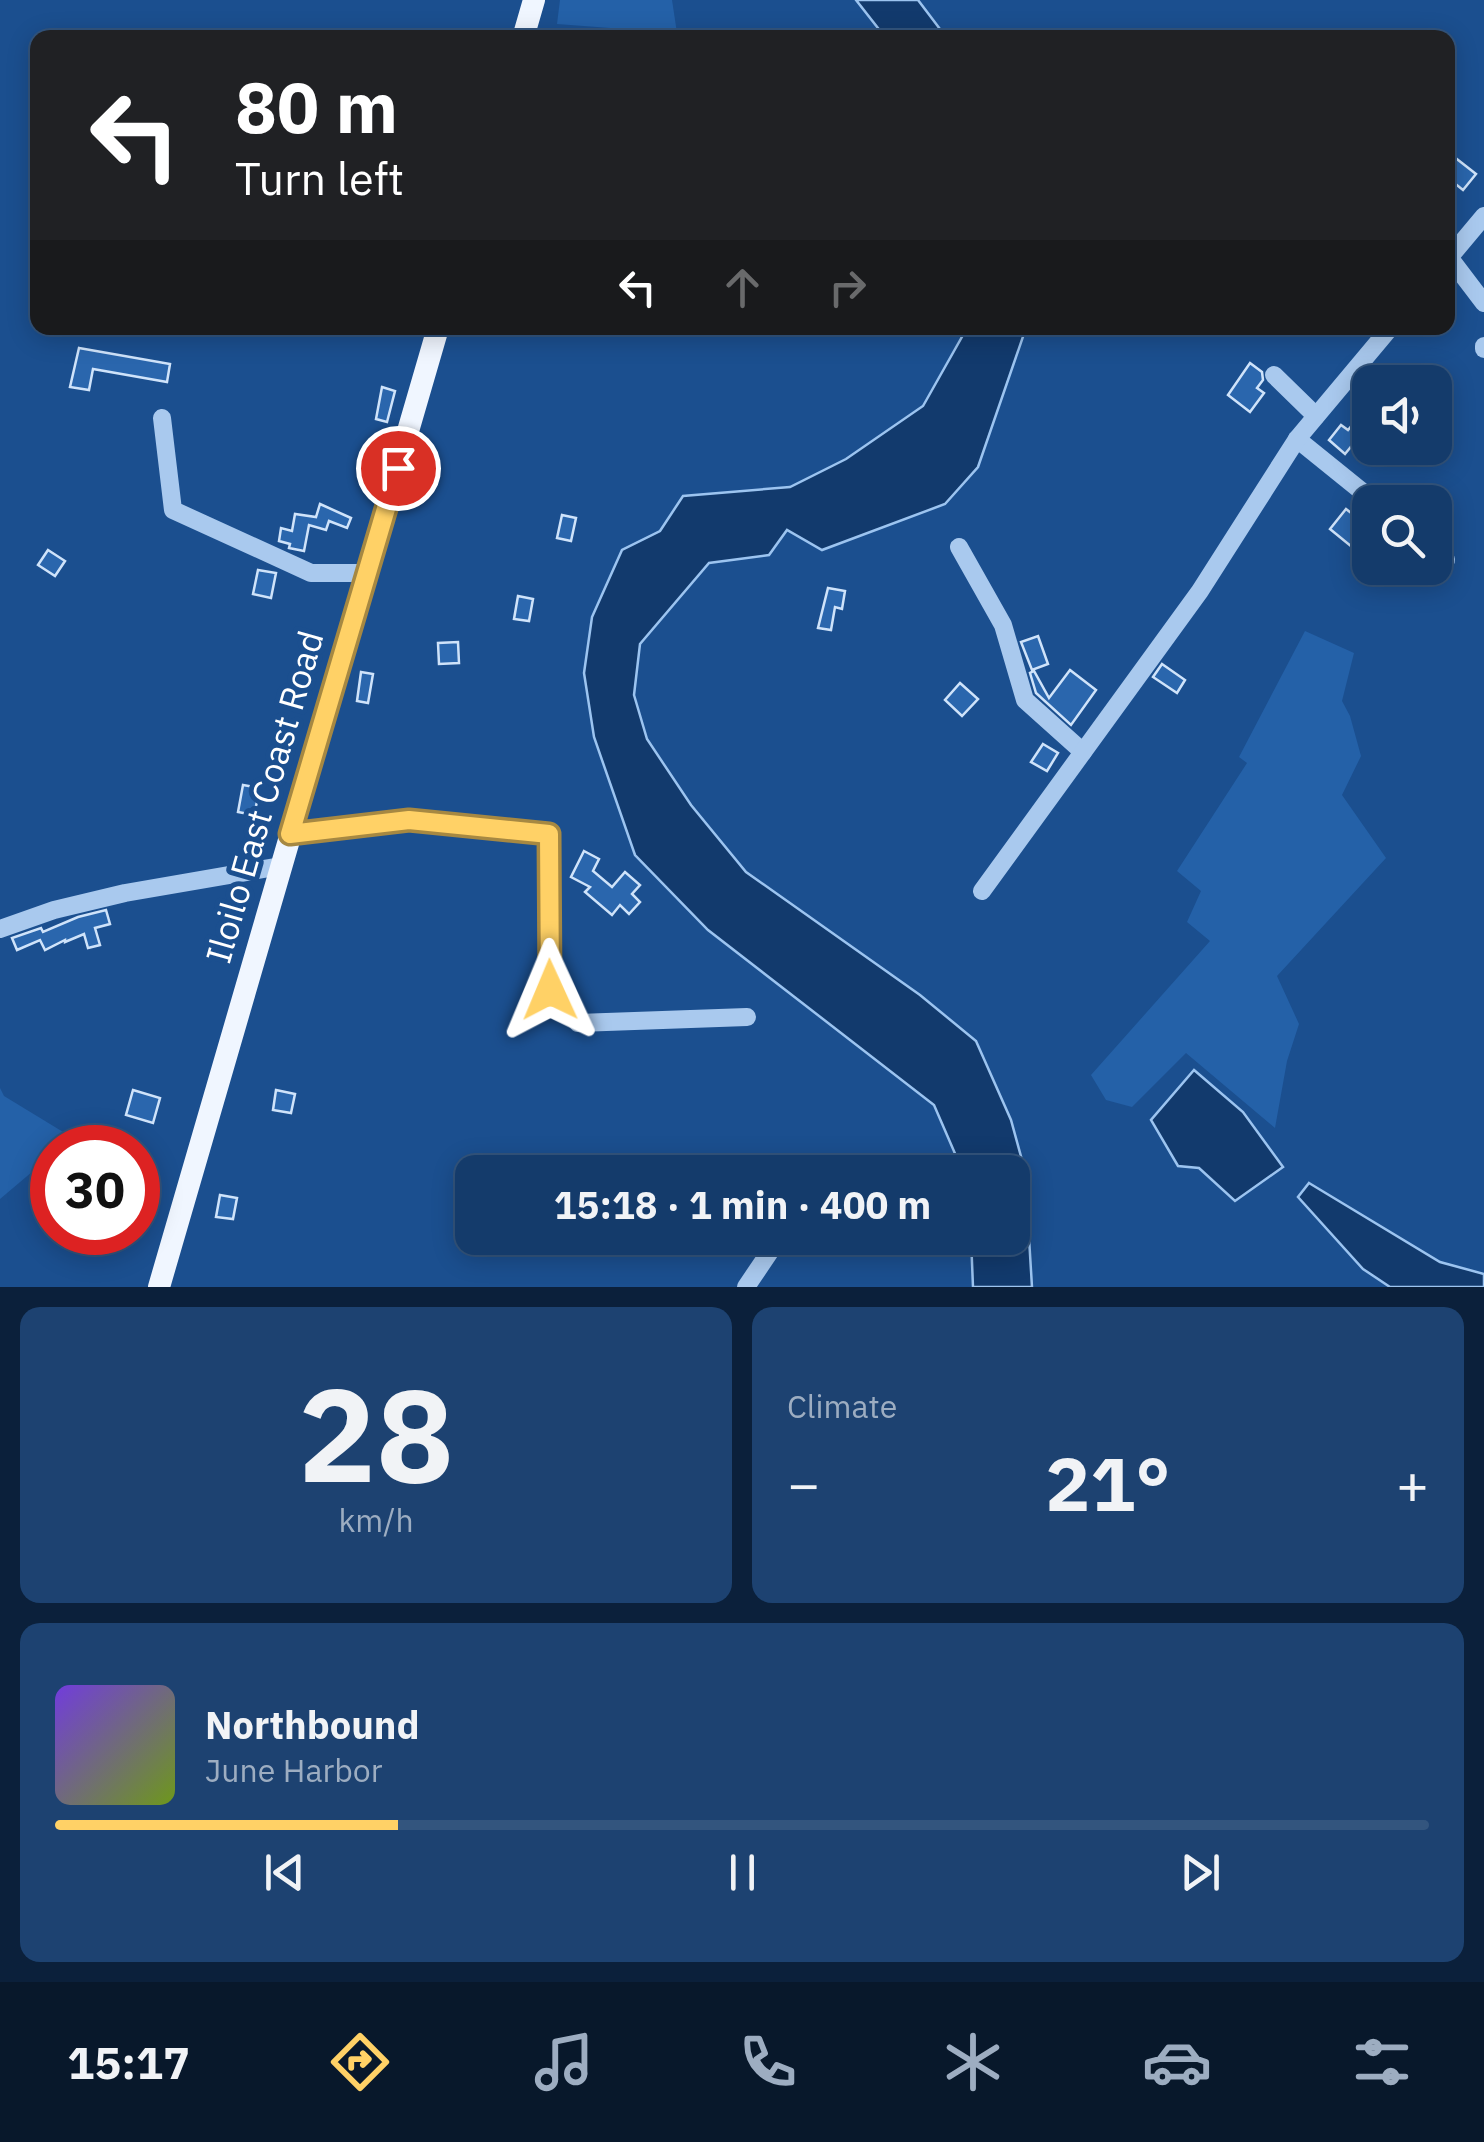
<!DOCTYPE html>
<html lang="en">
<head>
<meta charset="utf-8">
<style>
	body { margin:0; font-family:"IBM Plex Sans",sans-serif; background:#1d4271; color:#f1f3f6; height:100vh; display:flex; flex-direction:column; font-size:38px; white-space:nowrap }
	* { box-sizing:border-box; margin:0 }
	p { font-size:32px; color:#9dadc1 }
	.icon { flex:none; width:55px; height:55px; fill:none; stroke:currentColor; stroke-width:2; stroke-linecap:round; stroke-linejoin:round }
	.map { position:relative; height:1287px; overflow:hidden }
	.drawer { display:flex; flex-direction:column; gap:20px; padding:20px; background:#0b203b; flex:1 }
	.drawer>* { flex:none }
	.banner { position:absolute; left:30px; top:30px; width:1425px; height:305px; border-radius:20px; box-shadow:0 5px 25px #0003,0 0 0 2px #33557e; background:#202124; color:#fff; overflow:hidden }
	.controls { position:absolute; left:1352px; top:365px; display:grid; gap:20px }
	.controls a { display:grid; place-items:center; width:100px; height:100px; border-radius:20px; background:#143b6b; box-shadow:0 5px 25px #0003,0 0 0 2px #33557e; font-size:50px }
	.speed { position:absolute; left:30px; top:1125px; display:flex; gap:20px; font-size:50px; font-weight:700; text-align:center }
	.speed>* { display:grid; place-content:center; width:130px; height:130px; border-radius:50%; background:#143b6b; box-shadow:0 5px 25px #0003,0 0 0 2px #33557e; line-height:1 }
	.speed .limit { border:15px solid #d22; background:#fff; color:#111 }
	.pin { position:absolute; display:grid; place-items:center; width:85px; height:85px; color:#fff; margin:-42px; border:5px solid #fff; border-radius:50%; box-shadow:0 2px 10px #0007 }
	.me { position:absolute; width:110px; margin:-55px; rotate:359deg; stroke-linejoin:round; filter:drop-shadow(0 0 8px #0008) }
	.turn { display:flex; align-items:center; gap:35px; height:210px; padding:0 40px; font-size:45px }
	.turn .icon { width:130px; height:130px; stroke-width:2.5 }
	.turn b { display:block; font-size:70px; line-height:85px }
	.lanes { display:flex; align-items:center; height:95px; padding:0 40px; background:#0003; justify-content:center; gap:50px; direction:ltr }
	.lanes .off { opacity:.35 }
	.big { font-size:75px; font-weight:700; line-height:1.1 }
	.drawer .widget { flex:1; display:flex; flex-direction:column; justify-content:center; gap:15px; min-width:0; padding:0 35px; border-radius:20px; background:#1d4271 }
	.drawer .dial { align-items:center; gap:0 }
	.dial b { font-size:130px; line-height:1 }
	.song { display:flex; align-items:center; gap:30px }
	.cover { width:120px; height:120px; border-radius:15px; background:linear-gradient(135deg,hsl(260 70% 55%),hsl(80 70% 35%)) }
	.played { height:10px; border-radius:5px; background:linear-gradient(90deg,#ffd166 25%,#33557e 25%) }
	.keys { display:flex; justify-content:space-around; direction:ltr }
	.heat { display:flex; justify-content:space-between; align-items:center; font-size:55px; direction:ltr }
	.drawer .tiles { flex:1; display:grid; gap:20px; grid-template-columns:1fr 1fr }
	.widget:last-child { grid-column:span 2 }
	.trip { position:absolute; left:455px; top:1155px; width:575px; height:100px; border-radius:20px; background:#143b6b; box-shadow:0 5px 25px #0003,0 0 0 2px #33557e; font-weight:700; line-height:100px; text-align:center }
	.tabs { display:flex; height:160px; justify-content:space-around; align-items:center; background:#08182b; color:#9dadc1 }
	.tabs .icon { width:70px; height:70px }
	.tabs .on { color:#ffd166 }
	.tabs b { font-size:45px; color:#f1f3f6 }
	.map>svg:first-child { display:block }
	.green { fill:#2461a8 }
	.water { fill:#123a6d; stroke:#9cc4f0; stroke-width:2.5 }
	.building { fill:#2a66ad; stroke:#cfe3fa; stroke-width:2.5 }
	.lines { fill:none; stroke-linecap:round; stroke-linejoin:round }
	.minor { stroke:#a9c9ee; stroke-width:18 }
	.major { stroke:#f0f6ff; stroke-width:22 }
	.route-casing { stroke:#a68842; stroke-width:25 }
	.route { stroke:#ffd166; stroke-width:18 }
	.labels { text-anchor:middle; stroke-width:10; stroke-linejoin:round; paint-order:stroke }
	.street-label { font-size:35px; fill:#fff; stroke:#1b4f8f }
</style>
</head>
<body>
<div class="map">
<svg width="1484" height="1287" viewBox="0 0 1484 1287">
	<rect width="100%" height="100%" fill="#1b4f8f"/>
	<g class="green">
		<path d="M560,0H672L677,33L557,24Z"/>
		<path d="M1305,631L1354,653L1342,701L1350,716L1361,756L1342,795L1386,858L1277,976L1299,1024L1287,1061L1275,1128L1186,1053L1132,1107L1106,1100L1091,1075L1210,941L1187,922L1201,891L1177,871L1247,763L1239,757Z"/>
		<path d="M0,1088L4,1096L73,1138L61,1147L52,1148V1155L0,1199Z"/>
	</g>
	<g class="water">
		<path d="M856,0H918L946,37H885Z"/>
		<path d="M967,328H1026L978,467L945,504L822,550L787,530L769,555L709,563L640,644L634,695L647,739L691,805L746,872L920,995L976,1041L1011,1120L1025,1171L1032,1287H973L971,1238H1012V1172H963L934,1105L708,930L635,855L594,737L584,673L592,617L622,550L660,531L683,496L790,487L846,459L923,406Z"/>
		<path d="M1194,1070L1243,1112L1283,1167L1235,1201L1199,1168L1178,1166L1151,1120Z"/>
		<path d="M1309,1183L1440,1262L1484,1274V1287H1390L1363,1269L1298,1197Z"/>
	</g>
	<g class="building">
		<path d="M1453,156L1476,174L1463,190L1448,178V163Z"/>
		<path d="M79,348L170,364L167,382L93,369L89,390L70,387Z"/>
		<path d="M1250,363L1262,372L1263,380L1257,388L1264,393L1250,412L1228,395Z"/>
		<path d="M382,387L395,391L387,422L376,419Z"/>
		<path d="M1370,404V420L1355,436L1358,438L1345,454L1329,440L1341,425L1348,430Z"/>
		<path d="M320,504L351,518L347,528L329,521L326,530L309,525L304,551L289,548L290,544L279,541L281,528L292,531L295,514L316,517Z"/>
		<path d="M1346,509L1368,526L1352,547L1330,529Z"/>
		<path d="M562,515L576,518L571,541L557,538Z"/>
		<path d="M48,550L65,561L55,576L38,565Z"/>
		<path d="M258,570L276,573L271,598L253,594Z"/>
		<path d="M828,588L845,591L842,609L835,607L831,630L818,628Z"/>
		<path d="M518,596L533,599L529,621L514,619Z"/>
		<path d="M1038,636L1048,664L1032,670L1021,642Z"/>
		<path d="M458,642L459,663L439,664L438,643Z"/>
		<path d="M1162,664L1185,680L1177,693L1153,677Z"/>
		<path d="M1070,670L1096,690L1071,725L1036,693L1030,673L1034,671L1049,698Z"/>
		<path d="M361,672L373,674L368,703L357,701Z"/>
		<path d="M960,683L978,699L962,716L945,700Z"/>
		<path d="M1043,744L1058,753L1047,771L1031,762Z"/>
		<path d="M243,785L260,788L254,815L238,812Z"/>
		<path d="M584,851L599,859L593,871L612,887L625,872L640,885L632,894L640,902L629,914L620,905L612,915L585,892L590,887L571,877Z"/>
		<path d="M106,910L110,924L95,928L100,945L88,948L84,934L65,942V940L45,950L40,940L17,950L12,938L41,928L43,932L78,917Z"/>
		<path d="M133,1090L160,1098L153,1123L126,1115Z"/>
		<path d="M276,1090L295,1094L291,1113L273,1110Z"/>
		<path d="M220,1195L237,1198L233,1219L216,1217Z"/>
	</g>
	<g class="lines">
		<g class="minor">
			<path d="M1449,257L1484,303"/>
			<path d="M1448,259L1484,216"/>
			<path d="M1484,346V349"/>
			<path d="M1274,375L1316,416"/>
			<path d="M162,418L173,510L311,573H367"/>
			<path d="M1297,439L1375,502"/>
			<path d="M959,547L1003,625L1025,700L1083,752"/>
			<path d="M1435,551L1446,560"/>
			<path d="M291,834L409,820L549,834L550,989L578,1023L747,1017"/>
			<path d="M982,891L1200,591L1297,439L1390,328"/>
			<path d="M0,929L54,910L125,893L281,866"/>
			<path d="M746,1287L771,1250"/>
		</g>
		<g class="major">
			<path d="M523,38L534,0"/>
			<path d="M159,1287L438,328"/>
		</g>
	</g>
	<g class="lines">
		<defs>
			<path id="route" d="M398,468L290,834L409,820L549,834L550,990"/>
		</defs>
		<use href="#route" class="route-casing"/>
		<use href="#route" class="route"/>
	</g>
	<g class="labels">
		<g class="street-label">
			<text transform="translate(265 797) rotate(-74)" y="12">Iloilo East Coast Road</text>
		</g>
	</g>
</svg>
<div class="controls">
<a><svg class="icon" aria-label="sound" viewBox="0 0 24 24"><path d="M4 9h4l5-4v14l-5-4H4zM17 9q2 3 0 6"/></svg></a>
<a><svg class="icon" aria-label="search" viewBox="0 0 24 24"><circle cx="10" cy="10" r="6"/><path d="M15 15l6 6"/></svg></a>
</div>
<div class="speed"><div class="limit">30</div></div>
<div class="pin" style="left:398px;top:468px;background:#d93025"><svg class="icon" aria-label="arrive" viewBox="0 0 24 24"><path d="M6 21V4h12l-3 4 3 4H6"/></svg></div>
<svg class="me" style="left:550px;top:990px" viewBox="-20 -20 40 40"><path d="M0-17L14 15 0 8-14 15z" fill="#ffd166" stroke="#fff" stroke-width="4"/></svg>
<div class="trip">15:18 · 1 min · 400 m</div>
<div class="banner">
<div class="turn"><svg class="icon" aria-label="left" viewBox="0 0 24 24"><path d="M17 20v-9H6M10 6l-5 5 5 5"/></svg><div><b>80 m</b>Turn left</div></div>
<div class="lanes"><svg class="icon" aria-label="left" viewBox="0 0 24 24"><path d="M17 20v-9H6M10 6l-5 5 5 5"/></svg><svg class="icon off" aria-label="ahead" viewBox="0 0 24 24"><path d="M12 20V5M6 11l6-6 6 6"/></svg><svg class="icon off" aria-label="right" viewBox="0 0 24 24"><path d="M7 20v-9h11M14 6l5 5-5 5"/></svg></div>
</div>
</div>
<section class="drawer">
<div class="tiles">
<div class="widget dial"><b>28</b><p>km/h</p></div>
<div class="widget"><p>Climate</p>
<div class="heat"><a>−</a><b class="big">21°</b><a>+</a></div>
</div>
<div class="widget">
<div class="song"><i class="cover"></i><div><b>Northbound</b><p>June Harbor</p></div></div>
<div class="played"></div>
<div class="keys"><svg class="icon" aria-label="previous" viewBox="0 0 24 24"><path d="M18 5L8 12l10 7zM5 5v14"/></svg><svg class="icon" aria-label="pause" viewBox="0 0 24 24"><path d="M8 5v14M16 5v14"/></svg><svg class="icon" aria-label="next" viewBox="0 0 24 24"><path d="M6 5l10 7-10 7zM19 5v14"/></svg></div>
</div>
</div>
</section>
<nav class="tabs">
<b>15:17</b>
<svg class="icon on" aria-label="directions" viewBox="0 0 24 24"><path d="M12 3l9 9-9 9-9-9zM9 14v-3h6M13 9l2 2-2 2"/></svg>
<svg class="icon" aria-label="music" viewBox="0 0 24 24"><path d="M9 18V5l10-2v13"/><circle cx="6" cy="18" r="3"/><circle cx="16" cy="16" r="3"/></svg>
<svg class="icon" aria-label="phone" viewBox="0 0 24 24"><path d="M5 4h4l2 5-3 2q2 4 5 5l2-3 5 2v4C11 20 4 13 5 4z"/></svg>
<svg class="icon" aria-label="climate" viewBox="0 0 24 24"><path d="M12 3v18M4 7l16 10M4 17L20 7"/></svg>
<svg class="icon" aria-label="car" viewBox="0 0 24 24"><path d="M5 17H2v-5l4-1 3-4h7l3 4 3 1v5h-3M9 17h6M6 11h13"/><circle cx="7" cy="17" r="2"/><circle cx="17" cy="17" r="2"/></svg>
<svg class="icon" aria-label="filters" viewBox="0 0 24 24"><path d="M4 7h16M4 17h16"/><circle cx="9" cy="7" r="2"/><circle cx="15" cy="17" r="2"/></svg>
</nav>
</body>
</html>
